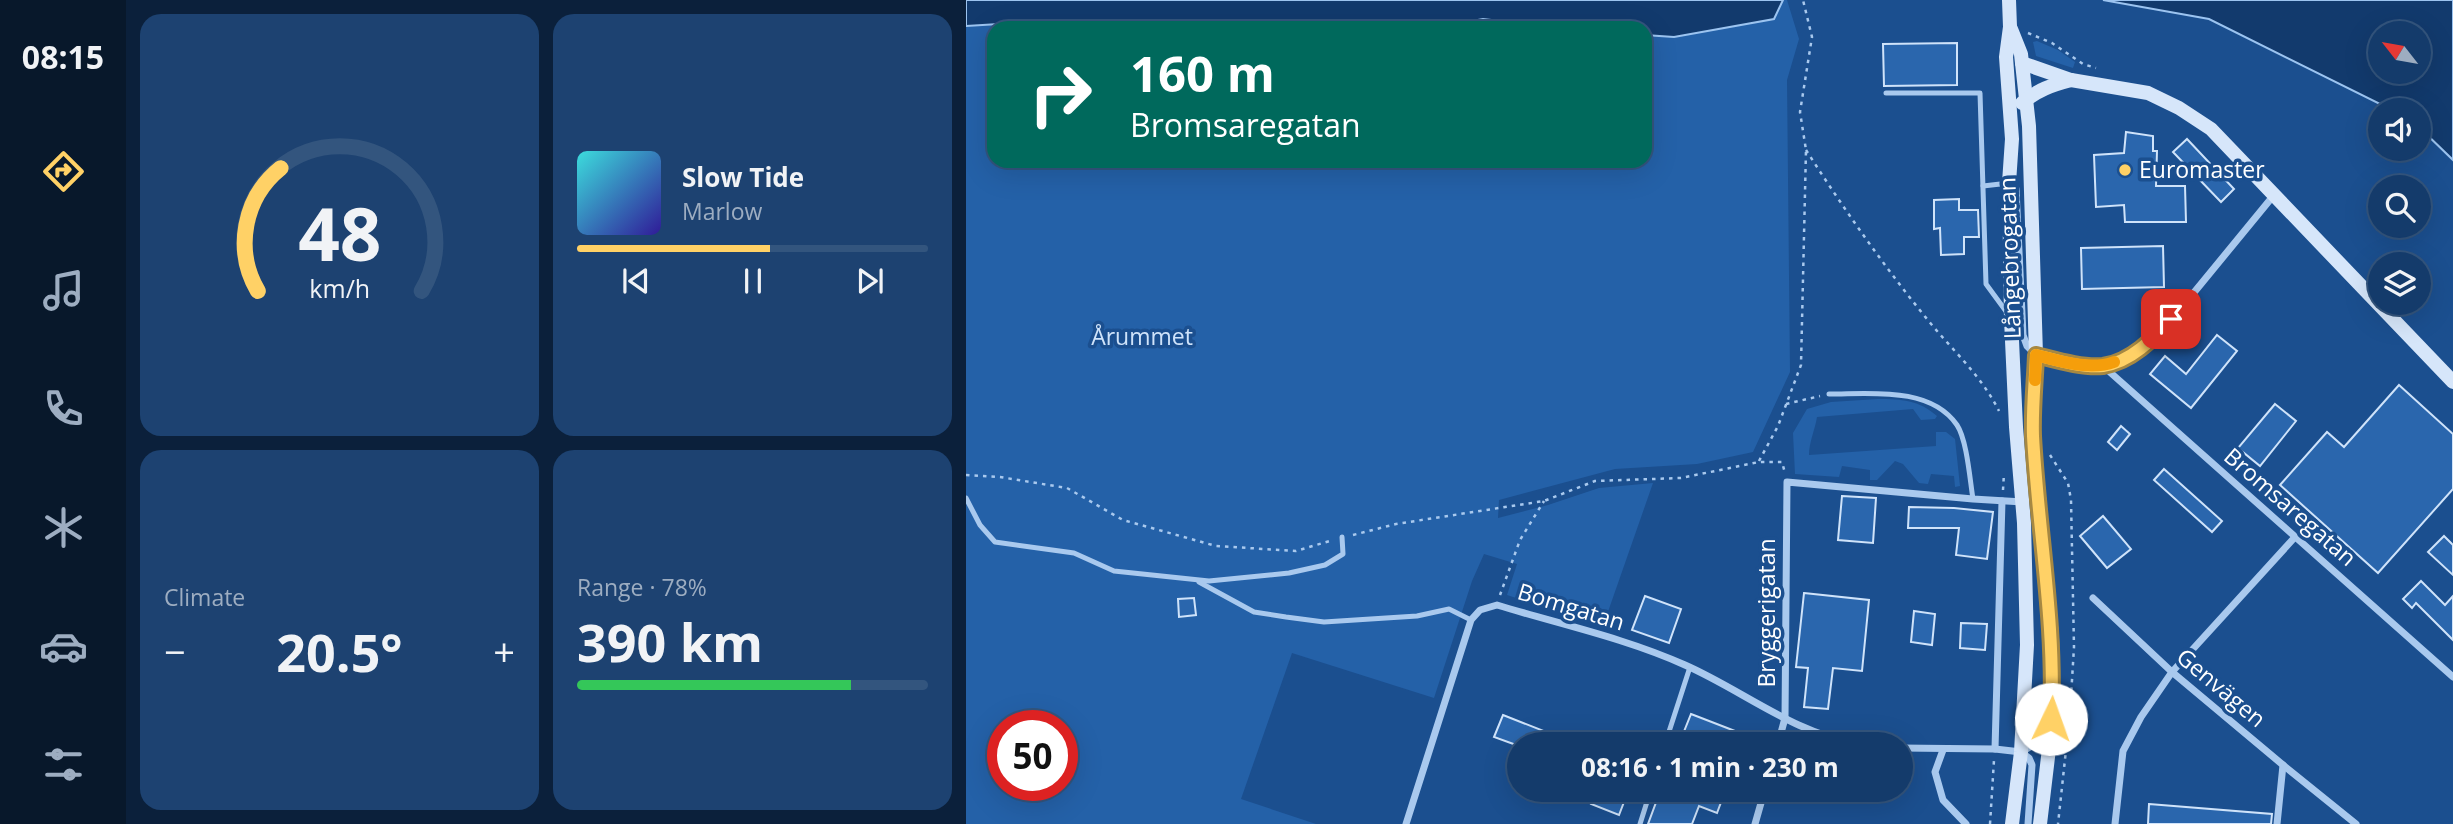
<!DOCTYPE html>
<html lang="en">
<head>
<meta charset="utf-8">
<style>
	body { margin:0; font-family:"Open Sans",sans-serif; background:#1d4271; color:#f1f3f6; height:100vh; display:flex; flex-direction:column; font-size:26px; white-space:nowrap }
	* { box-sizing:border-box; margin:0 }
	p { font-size:23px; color:#9dadc1 }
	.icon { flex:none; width:38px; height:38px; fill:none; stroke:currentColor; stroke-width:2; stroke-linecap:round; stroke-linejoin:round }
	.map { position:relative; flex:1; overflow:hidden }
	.drawer { display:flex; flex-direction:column; gap:14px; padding:14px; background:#0b203b; width:840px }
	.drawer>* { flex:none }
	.guide { position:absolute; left:21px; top:21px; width:665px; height:147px; border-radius:21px; box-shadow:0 7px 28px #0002,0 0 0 2px #33557e; background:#00695c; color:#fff; overflow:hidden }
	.needle { width:46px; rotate:301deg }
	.buttons { position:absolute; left:1402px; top:21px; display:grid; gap:14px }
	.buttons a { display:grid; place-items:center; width:63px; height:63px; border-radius:50%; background:#143b6b; box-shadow:0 7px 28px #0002,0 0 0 2px #33557e; font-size:35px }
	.speed { position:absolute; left:21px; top:710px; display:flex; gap:14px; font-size:35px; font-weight:700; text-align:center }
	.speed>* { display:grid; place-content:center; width:91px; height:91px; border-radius:50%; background:#143b6b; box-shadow:0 7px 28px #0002,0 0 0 2px #33557e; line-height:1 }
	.speed .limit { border:10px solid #d22; background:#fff; color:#111 }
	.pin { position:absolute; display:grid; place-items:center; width:60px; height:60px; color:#fff; margin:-30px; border-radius:14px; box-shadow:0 4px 10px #0006 }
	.me { position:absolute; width:77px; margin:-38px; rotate:3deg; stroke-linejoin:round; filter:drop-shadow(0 0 5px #0008) }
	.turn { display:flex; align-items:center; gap:24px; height:147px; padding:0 28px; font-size:32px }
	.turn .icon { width:91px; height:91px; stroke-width:2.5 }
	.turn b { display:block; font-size:49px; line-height:60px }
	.big { font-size:52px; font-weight:700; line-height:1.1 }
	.drawer .card { flex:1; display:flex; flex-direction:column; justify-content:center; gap:10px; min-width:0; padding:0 24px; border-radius:21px; background:#1d4271 }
	.drawer .dial { align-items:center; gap:0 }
	.dial svg { height:182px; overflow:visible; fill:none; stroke:#33557e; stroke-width:7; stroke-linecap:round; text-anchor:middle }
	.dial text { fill:#f1f3f6; stroke:none }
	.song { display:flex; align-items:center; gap:21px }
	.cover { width:84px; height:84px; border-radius:10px; background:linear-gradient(135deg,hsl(180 70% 55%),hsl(250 70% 35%)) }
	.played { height:7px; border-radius:4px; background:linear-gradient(90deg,#ffd166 55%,#33557e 55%) }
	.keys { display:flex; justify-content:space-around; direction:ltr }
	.heat { display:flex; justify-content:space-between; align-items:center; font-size:38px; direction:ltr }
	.charge { height:10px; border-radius:5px; background:linear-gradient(90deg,#34c759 78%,#33557e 0) }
	.drawer .tiles { flex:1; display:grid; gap:14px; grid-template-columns:repeat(2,1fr) }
	.trip { position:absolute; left:541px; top:732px; width:406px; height:70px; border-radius:35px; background:#143b6b; box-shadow:0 7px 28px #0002,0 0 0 2px #33557e; font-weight:700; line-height:70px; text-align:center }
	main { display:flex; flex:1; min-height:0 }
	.tab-bar { display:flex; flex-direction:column; width:126px; justify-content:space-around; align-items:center; background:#08182b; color:#9dadc1 }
	.tab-bar .icon { width:49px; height:49px }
	.tab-bar .current { color:#ffd166 }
	.tab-bar b { font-size:32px; color:#f1f3f6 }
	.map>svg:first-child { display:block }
	.green { fill:#2461a8; fill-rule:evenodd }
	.water { fill:#123a6d; stroke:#9cc4f0; stroke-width:2; fill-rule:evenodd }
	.building { fill:#2a66ad; stroke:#cfe3fa; stroke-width:2 }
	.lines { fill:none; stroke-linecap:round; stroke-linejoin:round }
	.path { stroke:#a9c9ee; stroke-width:2.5; stroke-dasharray:3.5 5; stroke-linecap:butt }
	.lane { stroke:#a9c9ee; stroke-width:5 }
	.street { stroke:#a9c9ee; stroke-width:7 }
	.secondary { stroke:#d6e6fa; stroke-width:14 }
	.route-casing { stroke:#a68842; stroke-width:18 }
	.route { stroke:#ffd166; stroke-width:12 }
	.slow { stroke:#f59e0b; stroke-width:12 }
	.poi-dot { fill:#ffd166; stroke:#1b4f8f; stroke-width:2.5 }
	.labels { text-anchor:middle; stroke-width:7; stroke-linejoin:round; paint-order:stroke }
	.poi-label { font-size:23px; fill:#fff; stroke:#1b4f8f; text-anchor:start }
	.street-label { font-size:23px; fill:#fff; stroke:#1b4f8f }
	.park-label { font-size:23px; fill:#cfe3fa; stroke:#1b4f8f }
</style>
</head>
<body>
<main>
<nav class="tab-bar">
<b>08:15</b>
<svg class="icon current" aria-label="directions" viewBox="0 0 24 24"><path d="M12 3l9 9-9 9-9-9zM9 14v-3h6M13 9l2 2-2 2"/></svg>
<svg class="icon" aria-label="music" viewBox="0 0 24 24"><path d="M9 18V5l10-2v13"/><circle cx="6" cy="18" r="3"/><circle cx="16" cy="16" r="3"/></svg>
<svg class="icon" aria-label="phone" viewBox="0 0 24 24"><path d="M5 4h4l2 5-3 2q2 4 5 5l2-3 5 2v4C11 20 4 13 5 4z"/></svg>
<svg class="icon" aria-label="climate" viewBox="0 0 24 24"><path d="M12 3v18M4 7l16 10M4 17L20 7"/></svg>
<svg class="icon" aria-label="car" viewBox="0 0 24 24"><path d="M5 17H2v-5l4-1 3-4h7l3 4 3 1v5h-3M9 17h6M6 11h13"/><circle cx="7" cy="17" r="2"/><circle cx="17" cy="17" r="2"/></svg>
<svg class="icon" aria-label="filters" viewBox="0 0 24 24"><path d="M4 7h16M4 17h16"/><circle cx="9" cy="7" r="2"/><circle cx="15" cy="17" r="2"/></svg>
</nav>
<section class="drawer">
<div class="tiles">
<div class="card dial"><svg viewBox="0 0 100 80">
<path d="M14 69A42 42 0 1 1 86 69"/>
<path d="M14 69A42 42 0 0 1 24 15" stroke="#ffd166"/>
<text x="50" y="56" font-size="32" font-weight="700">48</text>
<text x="50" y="72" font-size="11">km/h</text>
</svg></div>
<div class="card">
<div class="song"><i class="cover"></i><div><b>Slow Tide</b><p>Marlow</p></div></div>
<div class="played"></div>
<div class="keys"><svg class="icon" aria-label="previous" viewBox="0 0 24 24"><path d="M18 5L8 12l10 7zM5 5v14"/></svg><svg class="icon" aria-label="pause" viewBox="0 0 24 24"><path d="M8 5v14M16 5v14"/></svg><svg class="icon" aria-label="next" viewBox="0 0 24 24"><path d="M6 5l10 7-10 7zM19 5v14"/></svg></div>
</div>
<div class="card"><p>Climate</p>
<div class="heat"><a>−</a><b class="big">20.5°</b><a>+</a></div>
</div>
<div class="card"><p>Range · 78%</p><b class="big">390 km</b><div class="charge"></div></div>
</div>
</section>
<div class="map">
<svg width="1487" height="824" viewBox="0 0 1487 824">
	<rect width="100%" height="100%" fill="#1b4f8f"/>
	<g class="green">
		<path d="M0,0H676L808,19L817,0H821L833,39L821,80L824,372L787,452L731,464L649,469L533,500L532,518L582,505L633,488L687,483L637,626L541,595L551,564L518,554L506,581L468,698L326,653L275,799L350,824H0ZM28,28H679V161H28ZM37,726H96V786H37Z"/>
		<path d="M1071,41L1092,50L1109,62L1107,68L1070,56L1067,42Z"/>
		<path d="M912,399C935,399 953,400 971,416L969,419L955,420L947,409L851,417C849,430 843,442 843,455L970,446V432H980L989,439L994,486L989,487L988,476L965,474L962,484L953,483L937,464L929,461L911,480H904V470L876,466L873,477L829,474L827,433L841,409L865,402Z"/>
	</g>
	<g class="water">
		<path d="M0,0H817L808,19L708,37L679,35V28H594L517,19L469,28H122L33,24L0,26Z"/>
		<path d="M1137,0H1487V160L1453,127L1452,110H1426L1243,19ZM1414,33H1452V72H1414Z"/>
	</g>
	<g class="building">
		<path d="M991,43V85L918,86L917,44Z"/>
		<path d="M1160,132L1187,136V151H1191L1190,186H1219L1220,222H1159L1158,205L1130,207L1128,155L1158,153Z"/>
		<path d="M1221,139L1268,189L1255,202L1207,152Z"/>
		<path d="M993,199V210H1012L1013,237H998V254L975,255L974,228L968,229V200Z"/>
		<path d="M1197,246L1198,287L1116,289L1115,248Z"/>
		<path d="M1251,335L1271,351L1225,408L1184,374L1199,356L1220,374Z"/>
		<path d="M1433,385L1487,434V489L1412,573L1314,485L1361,432L1378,447Z"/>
		<path d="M1309,404L1330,421L1294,466L1272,448Z"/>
		<path d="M1155,426L1164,434L1151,450L1142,442Z"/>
		<path d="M1198,469L1256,521L1246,532L1188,480Z"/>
		<path d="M876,496L910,498L907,543L872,540Z"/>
		<path d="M943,507L988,508L1027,512L1021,559L990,555L993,528H942Z"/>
		<path d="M1137,516L1165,549L1141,568L1114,536Z"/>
		<path d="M1478,536L1487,545V575L1462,552Z"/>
		<path d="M1455,581L1479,605L1487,596V640L1450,603L1446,608L1437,599Z"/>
		<path d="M838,593L903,600L896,671L867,668L862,709L838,707L842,668L830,667Z"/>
		<path d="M679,596L715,609L703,643L666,630Z"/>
		<path d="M228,598L230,615L213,617L212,599Z"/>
		<path d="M948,611L969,614L966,645L945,642Z"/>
		<path d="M995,623L1021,624L1019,650L994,648Z"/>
		<path d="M725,714L800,743V744H713Z"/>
		<path d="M537,715L608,743V744H553V746L528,737Z"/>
		<path d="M630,789H663L653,815L625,804Z"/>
		<path d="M695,789H760L751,813L733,806L726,824H682Z"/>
		<path d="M1183,804L1306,814L1305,824H1182Z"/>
	</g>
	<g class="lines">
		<g class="path">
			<path d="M1062,33L1086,43L1117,64L1130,68"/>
			<path d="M840,150C878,209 917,265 961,319C986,350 1015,375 1033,411"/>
			<path d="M820,404L854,396"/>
			<path d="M1084,455L1102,483L1105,500L1108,647L1104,713L1092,824"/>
			<path d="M793,461L812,426L835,365L840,150L834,112L846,37L837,0"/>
			<path d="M0,475L34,477L101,488L157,520L250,546L330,551L367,540"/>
			<path d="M1037,490L1038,473"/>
			<path d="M387,535L430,524L578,501L629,481L715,478L793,462H816L819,473"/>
			<path d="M534,595L554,540L578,501"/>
			<path d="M1024,824L1028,760"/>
		</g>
		<g class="lane">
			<path d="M920,93H1014L1020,284L1042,314"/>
			<path d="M1017,186L1043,183"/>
			<path d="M863,394C904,394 964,386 991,425C1001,440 1004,481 1007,499"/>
			<path d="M0,498L14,525L29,542L108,553L148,571L243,581L323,573L359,565L377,554L376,537"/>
			<path d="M233,582L288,612L320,617L358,622L451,616L483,609L505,620"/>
			<path d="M699,744L724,667"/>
			<path d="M674,824L685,789"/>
		</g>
		<g class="street">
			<path d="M1050,189L1057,335L1061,346L1070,355L1102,362L1137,366L1170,353L1221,301L1308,195"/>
			<path d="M1137,366L1487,677"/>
			<path d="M1127,598L1206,672L1317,765L1311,824"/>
			<path d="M812,744L819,718L821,482L1007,499L1057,502"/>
			<path d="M934,748L1029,749L1055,752"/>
			<path d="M1029,749L1036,501"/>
			<path d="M977,750L969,772L977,800L1000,824"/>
			<path d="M1317,765L1390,824"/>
			<path d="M440,824L505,620L514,610L531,605C593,624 659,638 719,665C776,690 829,734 892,744"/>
			<path d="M789,824L799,789"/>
			<path d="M1062,824L1066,765L1063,758L1055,752L1071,743L1082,727"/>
			<path d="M1149,824L1157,751L1175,717L1206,672L1329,537"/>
		</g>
		<g class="secondary">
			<path d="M1043,0L1044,27L1040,57L1046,139L1043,183L1045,319L1050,427L1058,523L1061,645L1055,752L1046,824"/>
			<path d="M1045,29L1055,54L1063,126L1070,355L1067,432L1086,637L1087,680L1085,732L1074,824"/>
			<path d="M1056,63L1105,80L1182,93L1213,108L1245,129L1487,382"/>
			<path d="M1056,103C1071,90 1086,85 1105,80"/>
		</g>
	</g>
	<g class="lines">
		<defs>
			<path id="route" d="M1085,719C1090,624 1072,530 1067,436C1066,409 1069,382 1070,355C1090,360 1116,368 1137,366C1165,362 1187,339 1205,319"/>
		</defs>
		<use href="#route" class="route-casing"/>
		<use href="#route" class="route"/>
		<path class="slow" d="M1069,380L1070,355C1094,361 1124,371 1148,362"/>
	</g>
	<circle class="poi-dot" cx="1159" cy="170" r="7"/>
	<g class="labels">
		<g class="poi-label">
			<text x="1173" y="178">Euromaster</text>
		</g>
		<g class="street-label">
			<text transform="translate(1044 258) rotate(-92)" y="8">Långebrogatan</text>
			<text transform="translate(1324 507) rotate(41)" y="8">Bromsaregatan</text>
			<text transform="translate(605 607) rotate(17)" y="8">Bomgatan</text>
			<text transform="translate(801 613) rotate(-90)" y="8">Bryggerigatan</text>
			<text transform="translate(1255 688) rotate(40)" y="8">Genvägen</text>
		</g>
		<g class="park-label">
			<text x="176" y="345">Årummet</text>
		</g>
	</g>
</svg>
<div class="buttons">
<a><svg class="needle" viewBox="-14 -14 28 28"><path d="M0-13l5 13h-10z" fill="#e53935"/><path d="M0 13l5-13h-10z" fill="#9dadc1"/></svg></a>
<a><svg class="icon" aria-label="sound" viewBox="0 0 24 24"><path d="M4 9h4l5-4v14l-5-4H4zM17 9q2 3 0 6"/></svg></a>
<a><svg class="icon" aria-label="search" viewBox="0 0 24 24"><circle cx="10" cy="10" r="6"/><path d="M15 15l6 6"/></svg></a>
<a><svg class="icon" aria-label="layers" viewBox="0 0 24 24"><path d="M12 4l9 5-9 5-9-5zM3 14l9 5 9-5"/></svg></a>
</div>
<div class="speed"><div class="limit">50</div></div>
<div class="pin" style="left:1205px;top:319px;background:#d93025"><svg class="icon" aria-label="arrive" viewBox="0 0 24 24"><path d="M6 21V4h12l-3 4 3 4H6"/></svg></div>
<svg class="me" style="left:1085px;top:719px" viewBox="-20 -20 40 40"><circle r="19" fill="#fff"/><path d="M0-13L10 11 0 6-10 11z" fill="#ffd166"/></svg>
<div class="trip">08:16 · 1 min · 230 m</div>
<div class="guide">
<div class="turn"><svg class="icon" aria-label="right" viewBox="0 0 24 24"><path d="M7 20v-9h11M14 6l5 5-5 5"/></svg><div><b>160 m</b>Bromsaregatan</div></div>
</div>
</div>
</main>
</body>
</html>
